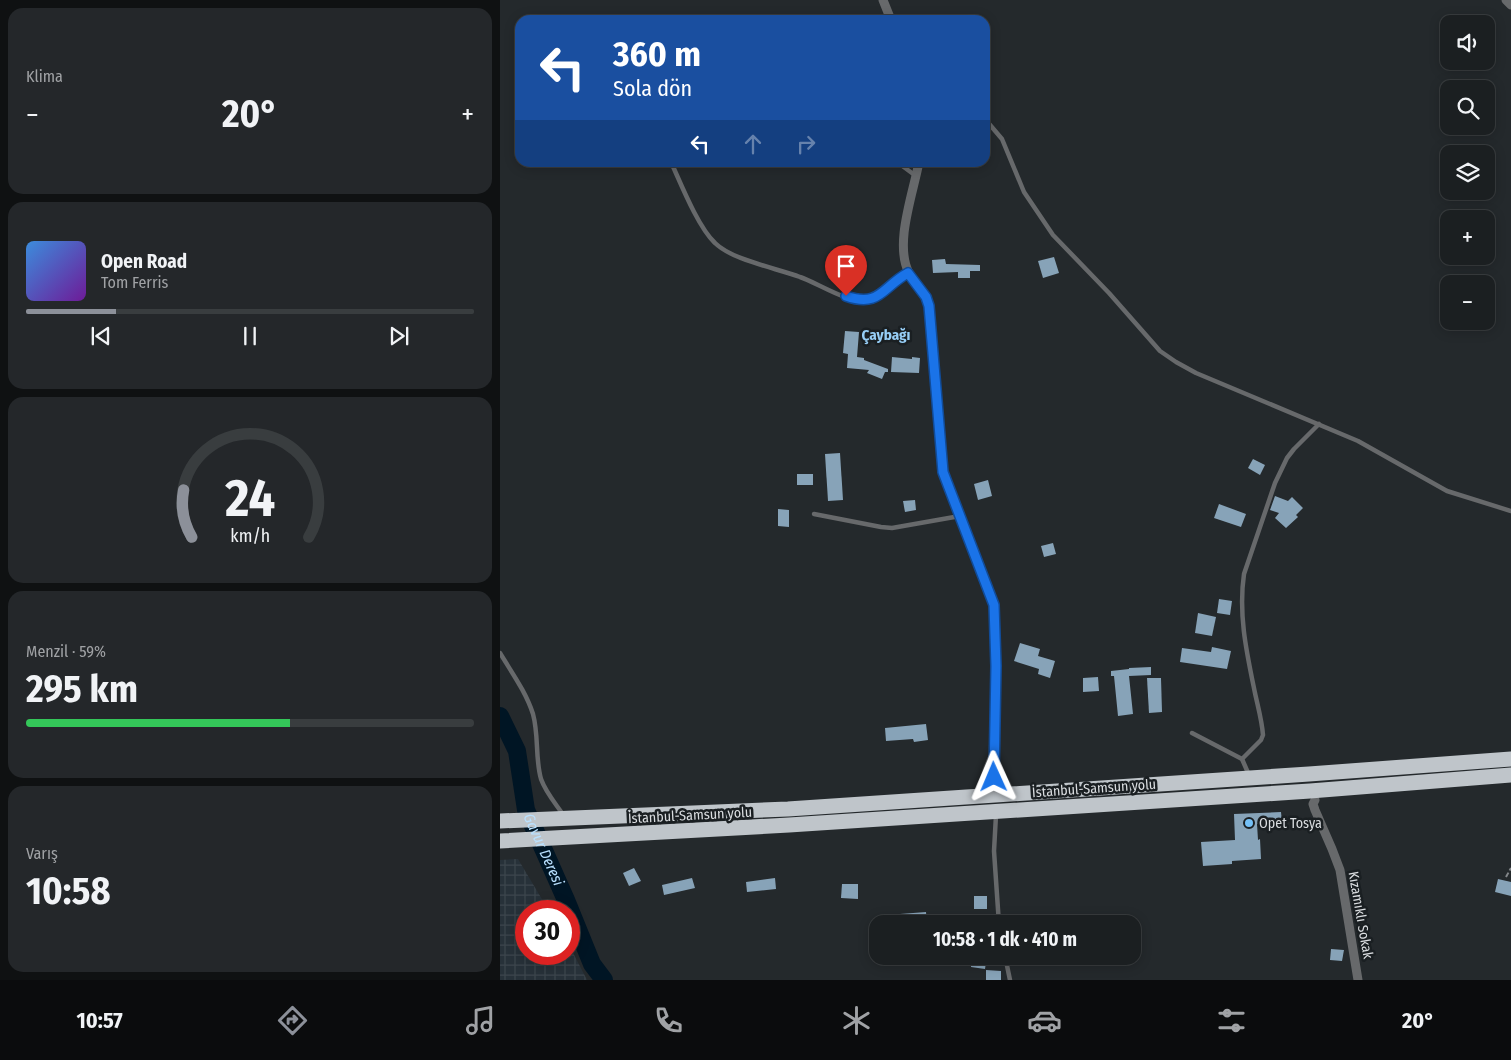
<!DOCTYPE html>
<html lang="tr">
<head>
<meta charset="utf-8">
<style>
	body { margin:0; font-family:"Fira Sans Condensed",sans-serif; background:#24272a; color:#f1f3f6; height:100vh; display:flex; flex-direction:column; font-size:19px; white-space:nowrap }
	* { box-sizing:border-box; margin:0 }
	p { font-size:16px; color:#a0a2a5 }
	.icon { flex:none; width:28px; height:28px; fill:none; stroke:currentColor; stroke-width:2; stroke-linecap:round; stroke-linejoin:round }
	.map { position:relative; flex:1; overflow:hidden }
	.side { display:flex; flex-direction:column; gap:8px; padding:8px; background:#0f1112; width:500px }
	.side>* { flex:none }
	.banner { position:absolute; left:15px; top:15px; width:475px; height:152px; border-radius:15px; box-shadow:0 2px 12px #0003,0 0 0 1px #393d3f; background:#1a4fa0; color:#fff; overflow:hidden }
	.buttons { position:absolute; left:940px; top:15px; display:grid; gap:10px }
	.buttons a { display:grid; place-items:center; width:55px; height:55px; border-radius:10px; background:#1b1f21; box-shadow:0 2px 12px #0003,0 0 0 1px #393d3f; font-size:25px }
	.speed { position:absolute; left:15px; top:900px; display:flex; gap:10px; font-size:25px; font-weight:700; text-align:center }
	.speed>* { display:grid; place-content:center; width:65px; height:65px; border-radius:50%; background:#1b1f21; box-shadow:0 2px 12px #0003,0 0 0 1px #393d3f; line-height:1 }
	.speed .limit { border:8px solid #d22; background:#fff; color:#111 }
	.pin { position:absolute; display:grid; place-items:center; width:42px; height:42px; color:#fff; margin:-51px -21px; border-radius:50% 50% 50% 0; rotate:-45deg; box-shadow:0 0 5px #0007 }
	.pin .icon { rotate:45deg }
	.me { position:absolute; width:55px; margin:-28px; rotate:359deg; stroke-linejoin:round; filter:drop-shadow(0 0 4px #0008) }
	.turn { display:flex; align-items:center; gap:18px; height:105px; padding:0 15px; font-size:22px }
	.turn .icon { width:65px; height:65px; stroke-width:2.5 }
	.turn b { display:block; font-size:35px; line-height:42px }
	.lanes { display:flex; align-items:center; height:48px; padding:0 15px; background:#0003; justify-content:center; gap:25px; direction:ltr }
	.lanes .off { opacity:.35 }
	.big { font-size:38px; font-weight:700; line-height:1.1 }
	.side .card { flex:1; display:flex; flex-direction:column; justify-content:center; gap:8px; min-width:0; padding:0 18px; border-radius:15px; background:#24272a }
	.side .dial { align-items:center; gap:0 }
	.dial svg { height:130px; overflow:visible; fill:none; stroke:#393d3f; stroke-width:7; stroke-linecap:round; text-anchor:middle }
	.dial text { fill:#f1f3f6; stroke:none }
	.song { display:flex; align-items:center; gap:15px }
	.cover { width:60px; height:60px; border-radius:8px; background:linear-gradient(135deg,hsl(210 70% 55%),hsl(280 70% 35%)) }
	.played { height:5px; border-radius:2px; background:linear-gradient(90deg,#8c9099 20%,#393d3f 20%) }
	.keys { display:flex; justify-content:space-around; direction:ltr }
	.heat { display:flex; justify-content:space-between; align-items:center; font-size:28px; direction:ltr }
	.charge { height:8px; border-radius:4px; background:linear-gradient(90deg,#34c759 59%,#393d3f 0) }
	.trip { position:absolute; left:369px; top:915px; width:272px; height:50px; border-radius:15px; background:#1b1f21; box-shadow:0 2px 12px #0003,0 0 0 1px #393d3f; font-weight:700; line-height:50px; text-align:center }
	.menu { display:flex; height:80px; justify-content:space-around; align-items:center; background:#0b0c0d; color:#a0a2a5 }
	.menu .icon { width:35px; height:35px }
	.menu .current { color:#8c9099 }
	.menu b { font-size:22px; color:#f1f3f6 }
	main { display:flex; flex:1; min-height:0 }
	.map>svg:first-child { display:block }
	.industrial { fill:url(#industrial-grid) }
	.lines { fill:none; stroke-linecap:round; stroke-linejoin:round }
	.river { stroke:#001524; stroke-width:18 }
	.building { fill:#87a3b8 }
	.path { stroke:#83878a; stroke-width:2; stroke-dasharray:5 2.5; stroke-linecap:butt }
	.lane { stroke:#67696b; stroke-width:4.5 }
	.street { stroke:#67696b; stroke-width:9 }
	.highway { stroke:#bfc5ca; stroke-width:15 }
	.route-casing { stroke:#114b97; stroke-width:12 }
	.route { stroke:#1a73e8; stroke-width:9 }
	.poi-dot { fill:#74c0f6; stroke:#1a1f22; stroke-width:2 }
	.labels { text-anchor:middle; stroke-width:5; stroke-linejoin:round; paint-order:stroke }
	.street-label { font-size:14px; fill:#dadde0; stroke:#1a1f22 }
	.poi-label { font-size:14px; fill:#dadde0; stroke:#1a1f22; text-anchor:start }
	.neighbourhood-label { font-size:15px; font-weight:bold; fill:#97cef6; stroke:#1a1f22 }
	.water-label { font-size:15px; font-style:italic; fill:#b9e1ff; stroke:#1a1f22 }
</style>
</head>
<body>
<main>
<section class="side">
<div class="card"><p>Klima</p>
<div class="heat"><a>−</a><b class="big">20°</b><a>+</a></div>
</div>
<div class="card">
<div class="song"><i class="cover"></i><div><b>Open Road</b><p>Tom Ferris</p></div></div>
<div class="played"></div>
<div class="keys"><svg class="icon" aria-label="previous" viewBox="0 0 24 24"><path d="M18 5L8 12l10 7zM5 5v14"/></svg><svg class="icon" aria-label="pause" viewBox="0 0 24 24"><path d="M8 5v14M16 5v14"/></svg><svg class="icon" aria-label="next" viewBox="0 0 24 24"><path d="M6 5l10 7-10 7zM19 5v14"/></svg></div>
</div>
<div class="card dial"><svg viewBox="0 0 100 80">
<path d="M14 69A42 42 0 1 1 86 69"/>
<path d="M14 69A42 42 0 0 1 9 40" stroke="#8c9099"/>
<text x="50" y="56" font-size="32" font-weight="700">24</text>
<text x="50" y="72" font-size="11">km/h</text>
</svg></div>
<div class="card"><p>Menzil · 59%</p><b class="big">295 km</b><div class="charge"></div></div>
<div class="card"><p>Varış</p><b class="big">10:58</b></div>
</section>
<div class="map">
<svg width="1011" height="980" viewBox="0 0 1011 980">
	<defs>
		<pattern id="industrial-grid" width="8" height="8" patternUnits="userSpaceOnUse" patternTransform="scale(1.25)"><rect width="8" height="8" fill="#273139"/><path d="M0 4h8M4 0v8" fill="none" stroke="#3c454c"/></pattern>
	</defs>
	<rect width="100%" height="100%" fill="#24292c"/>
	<path class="industrial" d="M18,859L49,911H26V954H69V945L87,980H0V860Z"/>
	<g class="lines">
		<path class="river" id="s1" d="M0,716L17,751L26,810L66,900L92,964L104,980"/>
	</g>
	<g class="building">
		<path d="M554,257L559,273L543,278L538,261Z"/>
		<path d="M445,259L446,264L480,265V271H470V278H458V272L433,273L432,260Z"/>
		<path d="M345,331L359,332L357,357L364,358V360L388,369V372H385L382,379L367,373L369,370L347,368L348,354L343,353Z"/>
		<path d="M392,357L412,359V357L420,358L419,373L391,372Z"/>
		<path d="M340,453L343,500L328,501L325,454Z"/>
		<path d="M753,459L765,465L760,475L748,468Z"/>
		<rect x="297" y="474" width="16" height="11"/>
		<path d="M488,480L492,496L478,500L474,484Z"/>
		<path d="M775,496L788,501L792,497L803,508L796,515L798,517L786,528L775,518L779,513L770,510Z"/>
		<path d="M415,500L416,510L405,512L403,501Z"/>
		<path d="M719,504L746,514L741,527L714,518Z"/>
		<path d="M278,509L289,510V527L278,526Z"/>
		<path d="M553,543L556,554L544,557L541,546Z"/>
		<path d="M719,599L732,601L730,615L717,613Z"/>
		<path d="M698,613L716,617L712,636L695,633Z"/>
		<path d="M520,643L540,649L538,656L555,661L550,678L538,674L539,669L514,661Z"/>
		<path d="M712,647L731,651L727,669L680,662L682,648L711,652Z"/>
		<path d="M651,667V675L629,676L633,714L618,716L614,676H611V671L629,669V668Z"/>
		<path d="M598,677L599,691L583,692V678Z"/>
		<path d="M647,678H661L662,712L649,713Z"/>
		<path d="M426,724L428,740L414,742L413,739L386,741L385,728Z"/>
		<path d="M781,812L782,822L757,824L758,840L760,839L761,859L732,861V864L703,866L701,842L735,840L734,814Z"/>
		<path d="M134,868L141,881L129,886L123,873Z"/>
		<path d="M192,878L195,888L164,895L162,885Z"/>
		<path d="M275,878L276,889L247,892L246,882Z"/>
		<path d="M998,879L1011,882V896L995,892Z"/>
		<path d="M342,884H358V899L341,898Z"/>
		<rect x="474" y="896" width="13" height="13"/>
		<path d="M426,912L427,924H401L400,914Z"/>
		<path d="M831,949L844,950L842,961L830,960Z"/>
		<path d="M472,956H487L485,969L471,967Z"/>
		<path d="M486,970L501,971V980H486Z"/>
	</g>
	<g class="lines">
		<path class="path" d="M1006,877L1011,868"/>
		<g class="lane">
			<path d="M485,119L502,139L524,192L553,235L609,293L660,351L676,362L696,373L858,441L947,491L1011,511"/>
			<path d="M18,144L20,143"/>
			<path d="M171,162C181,184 198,227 215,243C232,260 276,268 300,277C318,283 348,304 368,300C379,298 385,290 392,283C397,278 403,276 409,273"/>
			<path d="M397,162L416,176"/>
			<path d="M314,514L381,527L392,528L460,516"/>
			<path d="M0,653C12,673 26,692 33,714C39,736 35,758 41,779C46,793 56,804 64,816"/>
			<path d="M692,733L742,759L749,775"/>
			<path d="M742,759L761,740L763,735C762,721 758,707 755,693C747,654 738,615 744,574L775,483L787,458L794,449L819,424"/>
			<path d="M496,815L494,851L499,924"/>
			<path d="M505,956L510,980"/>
		</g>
		<g class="street">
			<path d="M383,0L391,20"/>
			<path d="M1006,0L1011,5"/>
			<path d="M419,162C413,194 394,244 409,273C415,286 424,291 429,307L443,471L494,605L496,666L493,760L495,795"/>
			<path d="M815,800L813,804L815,810L832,849L840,870L858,980"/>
		</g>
		<g class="highway">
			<path d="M0,821L288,809L809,774L1011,759"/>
			<path d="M0,841L289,825L810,791L1011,775"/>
		</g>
	</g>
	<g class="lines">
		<defs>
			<path id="route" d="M346,296C380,308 382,287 408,273L426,297L429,306L443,472L494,605L496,666L494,777"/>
		</defs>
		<use href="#route" class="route-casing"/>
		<use href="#route" class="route"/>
	</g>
	<circle class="poi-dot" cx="749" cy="823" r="5"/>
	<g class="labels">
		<g class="street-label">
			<text transform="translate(594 788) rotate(-4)" y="5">İstanbul-Samsun yolu</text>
			<text transform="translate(190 815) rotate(-3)" y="5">İstanbul-Samsun yolu</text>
			<text transform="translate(861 915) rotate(80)" y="5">Kızamıklı Sokak</text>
		</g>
		<g class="poi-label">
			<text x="759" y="828">Opet Tosya</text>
		</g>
		<g class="neighbourhood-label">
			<text x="386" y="340">Çaybağı</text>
		</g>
		<g class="water-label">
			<text dy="5" stroke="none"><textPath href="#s1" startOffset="142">Gavur Deresi</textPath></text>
		</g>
	</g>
</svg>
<div class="buttons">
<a><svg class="icon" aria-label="sound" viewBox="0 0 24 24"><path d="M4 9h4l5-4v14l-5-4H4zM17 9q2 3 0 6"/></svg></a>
<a><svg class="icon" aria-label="search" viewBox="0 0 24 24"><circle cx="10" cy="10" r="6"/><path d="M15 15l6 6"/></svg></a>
<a><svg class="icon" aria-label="layers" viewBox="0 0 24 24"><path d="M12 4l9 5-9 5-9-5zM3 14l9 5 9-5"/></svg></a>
<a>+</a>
<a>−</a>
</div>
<div class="speed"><div class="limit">30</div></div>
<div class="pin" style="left:346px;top:296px;background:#d93025"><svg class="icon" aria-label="arrive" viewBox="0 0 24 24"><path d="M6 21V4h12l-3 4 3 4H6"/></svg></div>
<svg class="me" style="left:494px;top:777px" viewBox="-20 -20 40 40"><path d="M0-17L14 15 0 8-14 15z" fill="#1a73e8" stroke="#fff" stroke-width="4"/></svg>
<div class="trip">10:58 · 1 dk · 410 m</div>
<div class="banner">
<div class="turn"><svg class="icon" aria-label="left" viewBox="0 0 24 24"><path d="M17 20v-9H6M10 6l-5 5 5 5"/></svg><div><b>360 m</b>Sola dön</div></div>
<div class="lanes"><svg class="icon" aria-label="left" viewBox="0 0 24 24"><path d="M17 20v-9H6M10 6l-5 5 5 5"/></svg><svg class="icon off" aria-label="ahead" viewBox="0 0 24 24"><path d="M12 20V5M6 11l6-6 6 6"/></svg><svg class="icon off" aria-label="right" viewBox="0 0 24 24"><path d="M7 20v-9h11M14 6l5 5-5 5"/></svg></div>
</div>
</div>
</main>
<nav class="menu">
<b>10:57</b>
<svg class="icon current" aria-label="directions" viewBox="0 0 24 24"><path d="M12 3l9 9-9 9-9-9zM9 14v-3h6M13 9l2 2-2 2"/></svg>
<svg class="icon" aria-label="music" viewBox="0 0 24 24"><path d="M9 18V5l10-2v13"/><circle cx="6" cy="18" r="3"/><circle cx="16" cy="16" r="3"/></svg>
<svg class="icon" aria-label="phone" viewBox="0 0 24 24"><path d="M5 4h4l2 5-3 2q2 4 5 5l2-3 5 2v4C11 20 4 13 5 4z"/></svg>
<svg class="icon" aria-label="climate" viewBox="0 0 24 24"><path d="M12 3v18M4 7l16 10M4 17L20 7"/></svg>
<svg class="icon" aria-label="car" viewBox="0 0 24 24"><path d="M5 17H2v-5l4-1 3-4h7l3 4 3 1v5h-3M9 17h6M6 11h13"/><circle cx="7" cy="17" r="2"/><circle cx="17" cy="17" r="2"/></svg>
<svg class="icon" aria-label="filters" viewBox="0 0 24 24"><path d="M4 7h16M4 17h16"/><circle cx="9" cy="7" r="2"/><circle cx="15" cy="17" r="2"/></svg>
<b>20°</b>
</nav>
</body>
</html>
